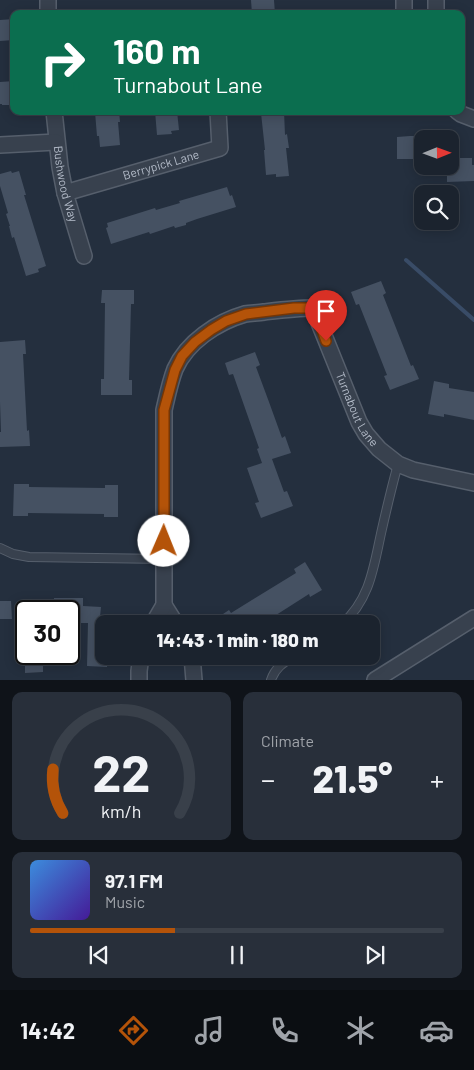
<!DOCTYPE html>
<html lang="en">
<head>
<meta charset="utf-8">
<style>
	body { margin:0; font-family:Barlow,sans-serif; background:#282f3a; color:#f1f3f6; height:100vh; display:flex; flex-direction:column; font-size:19px; white-space:nowrap }
	* { box-sizing:border-box; margin:0 }
	p { font-size:16px; color:#a0a4aa }
	.icon { flex:none; width:28px; height:28px; fill:none; stroke:currentColor; stroke-width:2; stroke-linecap:round; stroke-linejoin:round }
	.map { position:relative; height:680px; overflow:hidden }
	.details { display:flex; flex-direction:column; gap:12px; padding:12px; background:#0f1319; flex:1 }
	.details>* { flex:none }
	.top-card { position:absolute; left:10px; top:10px; width:455px; height:105px; border-radius:10px; box-shadow:0 2px 12px #0003,0 0 0 1px #39404a; background:#0b6e4f; color:#fff; overflow:hidden }
	.needle { width:32px; rotate:89deg }
	.fabs { position:absolute; left:414px; top:130px; display:grid; gap:10px }
	.fabs a { display:grid; place-items:center; width:45px; height:45px; border-radius:10px; background:#1b232e; box-shadow:0 2px 12px #0003,0 0 0 1px #39404a; font-size:25px }
	.speed { position:absolute; left:15px; top:600px; display:flex; gap:10px; font-size:25px; font-weight:700; text-align:center }
	.speed>* { display:grid; place-content:center; width:65px; height:65px; border-radius:50%; background:#1b232e; box-shadow:0 2px 12px #0003,0 0 0 1px #39404a; line-height:1 }
	.speed .limit { border:2px solid #111; border-radius:8px; background:#fff; color:#111 }
	.pin { position:absolute; display:grid; place-items:center; width:42px; height:42px; color:#fff; margin:-51px -21px; border-radius:50% 50% 50% 0; rotate:-45deg; box-shadow:0 0 5px #0007 }
	.pin .icon { rotate:45deg }
	.me { position:absolute; width:55px; margin:-28px; rotate:1deg; stroke-linejoin:round; filter:drop-shadow(0 0 4px #0008) }
	.turn { display:flex; align-items:center; gap:18px; height:105px; padding:0 20px; font-size:22px }
	.turn .icon { width:65px; height:65px; stroke-width:2.5 }
	.turn b { display:block; font-size:35px; line-height:42px }
	.big { font-size:38px; font-weight:800; line-height:1.1 }
	.details .tile { flex:1; display:flex; flex-direction:column; justify-content:center; gap:8px; min-width:0; padding:0 18px; border-radius:10px; background:#282f3a }
	.details .dial { align-items:center; gap:0 }
	.dial svg { height:130px; overflow:visible; fill:none; stroke:#39404a; stroke-width:7; stroke-linecap:round; text-anchor:middle }
	.dial text { fill:#f1f3f6; stroke:none }
	.song { display:flex; align-items:center; gap:15px }
	.cover { width:60px; height:60px; border-radius:8px; background:linear-gradient(135deg,hsl(210 70% 55%),hsl(260 70% 35%)) }
	.played { height:5px; border-radius:2px; background:linear-gradient(90deg,#b45309 35%,#39404a 35%) }
	.keys { display:flex; justify-content:space-around; direction:ltr }
	.heat { display:flex; justify-content:space-between; align-items:center; font-size:28px; direction:ltr }
	.details .tiles { flex:1; display:grid; gap:12px; grid-template-columns:1fr 1fr }
	.tile:last-child { grid-column:span 2 }
	.trip { position:absolute; left:95px; top:615px; width:285px; height:50px; border-radius:10px; background:#1b232e; box-shadow:0 2px 12px #0003,0 0 0 1px #39404a; font-weight:800; line-height:50px; text-align:center }
	.menu { display:flex; height:80px; justify-content:space-around; align-items:center; background:#0b0e12; color:#a0a4aa }
	.menu .icon { width:35px; height:35px }
	.menu .on { color:#b45309 }
	.menu b { font-size:22px; color:#f1f3f6 }
	.map>svg:first-child { display:block }
	.lines { fill:none; stroke-linecap:round; stroke-linejoin:round }
	.stream { stroke:#394c67; stroke-width:4 }
	.building { fill:#455162 }
	.lane-casing { stroke:#565f6c; stroke-width:10 }
	.street-casing { stroke:#565f6c; stroke-width:18 }
	.lane { stroke:#38414e; stroke-width:8 }
	.street { stroke:#38414e; stroke-width:15 }
	.route-casing { stroke:#753606; stroke-width:12 }
	.route { stroke:#b45309; stroke-width:9 }
	.labels { text-anchor:middle; stroke-width:5; stroke-linejoin:round; paint-order:stroke }
	.street-label { font-size:12px; fill:#b4bcc9; stroke:#1d2633 }
</style>
</head>
<body>
<div class="map">
<svg width="474" height="680" viewBox="0 0 474 680">
	<rect width="100%" height="100%" fill="#242f3e"/>
	<g class="lines">
		<path class="stream" d="M406,260L474,320"/>
	</g>
	<g class="building">
		<path d="M251,0H274L275,14H252Z"/>
		<path d="M14,19V40L0,41V20Z"/>
		<path d="M14,81V105H2V104H0V82Z"/>
		<path d="M119,111L120,122H118L120,145L100,147L99,136H97L95,112Z"/>
		<path d="M155,111H177L179,130L171,131L172,134L157,135Z"/>
		<path d="M263,111H284L285,135L287,134L289,148H286L289,176L276,177V174L266,175L264,150H265L261,113L263,112Z"/>
		<path d="M410,136H422V159H397V137Z"/>
		<path d="M450,158H472V165H474V181L447,182V166H450Z"/>
		<path d="M11,171L12,173L19,171L26,195H24L46,266L38,269L39,272L26,276L14,237L12,238L9,226H10L6,214L8,213L0,186V174Z"/>
		<path d="M227,187L230,196L232,195L236,207L197,219L186,223V225L175,228L174,226L150,234L149,232L111,244L106,228L108,227L107,223L155,208L156,210L180,203L179,201Z"/>
		<path d="M381,281L386,293L383,295L411,366L413,365L419,379L390,390L384,376L387,375L359,304L356,305L351,292Z"/>
		<path d="M102,290H134V304H131L129,380H132V395H101V379H104L105,303H101Z"/>
		<path d="M25,340L26,354H23L27,431L29,430L30,446L0,447V432H1L0,402V342Z"/>
		<path d="M255,352L260,365L256,367L269,402L282,438L285,436L291,453L272,459L284,492L287,491L293,506L261,518L255,503L259,502L247,468L262,463L257,449L259,448L233,374L229,375L225,363Z"/>
		<path d="M434,381L449,384V388L474,392V420L444,414V417L428,414Z"/>
		<path d="M14,484H29V487L105,488V485H118V517H104V514L28,513V516H13Z"/>
		<path d="M305,562L322,590L310,597L309,594L262,624H208L229,610L231,613L296,573L294,569Z"/>
		<path d="M54,598H83V606L101,607L100,617H104V656H107V667L87,666L88,623H69V611H54Z"/>
		<path d="M0,601H11L12,619H0Z"/>
		<path d="M25,654H43V672L25,673Z"/>
	</g>
	<g class="lines">
		<defs>
			<g id="lane">
				<path d="M0,548L13,554L29,557L164,559"/>
				<path d="M342,624C371,599 374,564 382,529C387,507 392,486 398,464"/>
				<path d="M271,680C275,668 283,663 294,656"/>
			</g>
			<g id="street">
				<path d="M404,0V14"/>
				<path d="M436,0V14"/>
				<path d="M48,14V0"/>
				<path id="s1" d="M54,111L60,167L65,193L84,256"/>
				<path d="M457,111L461,114L474,119"/>
				<path d="M0,145L56,142"/>
				<path id="s2" d="M65,193L220,148L218,111"/>
				<path d="M164,605L176,624"/>
				<path id="s3" d="M153,624L164,605V410C167,397 170,382 175,369C187,342 217,322 245,314C251,313 258,313 264,312C281,310 297,308 313,308L359,422L366,434L379,449L398,464L413,470L474,483"/>
				<path d="M192,656L194,680"/>
				<path d="M139,680V671L141,656"/>
				<path d="M375,680L474,618"/>
			</g>
		</defs>
		<use href="#lane" class="lane-casing"/>
		<use href="#street" class="street-casing"/>
		<use href="#lane" class="lane"/>
		<use href="#street" class="street"/>
	</g>
	<g class="lines">
		<defs>
			<path id="route" d="M164,541V410L175,370L182,356L195,342L211,330L226,321L246,314L294,308H314L326,341"/>
		</defs>
		<use href="#route" class="route-casing"/>
		<use href="#route" class="route"/>
	</g>
	<g class="labels">
		<g class="street-label">
			<text dy="4" stroke="none"><textPath href="#s2" startOffset="100">Berrypick Lane</textPath></text>
			<text dy="4" stroke="none"><textPath href="#s1" startOffset="74">Bushwood Way</textPath></text>
			<text dy="4" stroke="none"><textPath href="#s3" startOffset="530">Turnabout Lane</textPath></text>
		</g>
	</g>
</svg>
<div class="fabs">
<a><svg class="needle" viewBox="-14 -14 28 28"><path d="M0-13l5 13h-10z" fill="#e53935"/><path d="M0 13l5-13h-10z" fill="#a0a4aa"/></svg></a>
<a><svg class="icon" aria-label="search" viewBox="0 0 24 24"><circle cx="10" cy="10" r="6"/><path d="M15 15l6 6"/></svg></a>
</div>
<div class="speed"><div class="limit">30</div></div>
<div class="pin" style="left:326px;top:341px;background:#d93025"><svg class="icon" aria-label="arrive" viewBox="0 0 24 24"><path d="M6 21V4h12l-3 4 3 4H6"/></svg></div>
<svg class="me" style="left:164px;top:541px" viewBox="-20 -20 40 40"><circle r="19" fill="#fff"/><path d="M0-13L10 11 0 6-10 11z" fill="#b45309"/></svg>
<div class="trip">14:43 · 1 min · 180 m</div>
<div class="top-card">
<div class="turn"><svg class="icon" aria-label="right" viewBox="0 0 24 24"><path d="M7 20v-9h11M14 6l5 5-5 5"/></svg><div><b>160 m</b>Turnabout Lane</div></div>
</div>
</div>
<section class="details">
<div class="tiles">
<div class="tile dial"><svg viewBox="0 0 100 80">
<path d="M14 69A42 42 0 1 1 86 69"/>
<path d="M14 69A42 42 0 0 1 8 42" stroke="#b45309"/>
<text x="50" y="56" font-size="32" font-weight="700">22</text>
<text x="50" y="72" font-size="11">km/h</text>
</svg></div>
<div class="tile"><p>Climate</p>
<div class="heat"><a>−</a><b class="big">21.5°</b><a>+</a></div>
</div>
<div class="tile">
<div class="song"><i class="cover"></i><div><b>97.1 FM</b><p>Music</p></div></div>
<div class="played"></div>
<div class="keys"><svg class="icon" aria-label="previous" viewBox="0 0 24 24"><path d="M18 5L8 12l10 7zM5 5v14"/></svg><svg class="icon" aria-label="pause" viewBox="0 0 24 24"><path d="M8 5v14M16 5v14"/></svg><svg class="icon" aria-label="next" viewBox="0 0 24 24"><path d="M6 5l10 7-10 7zM19 5v14"/></svg></div>
</div>
</div>
</section>
<nav class="menu">
<b>14:42</b>
<svg class="icon on" aria-label="directions" viewBox="0 0 24 24"><path d="M12 3l9 9-9 9-9-9zM9 14v-3h6M13 9l2 2-2 2"/></svg>
<svg class="icon" aria-label="music" viewBox="0 0 24 24"><path d="M9 18V5l10-2v13"/><circle cx="6" cy="18" r="3"/><circle cx="16" cy="16" r="3"/></svg>
<svg class="icon" aria-label="phone" viewBox="0 0 24 24"><path d="M5 4h4l2 5-3 2q2 4 5 5l2-3 5 2v4C11 20 4 13 5 4z"/></svg>
<svg class="icon" aria-label="climate" viewBox="0 0 24 24"><path d="M12 3v18M4 7l16 10M4 17L20 7"/></svg>
<svg class="icon" aria-label="car" viewBox="0 0 24 24"><path d="M5 17H2v-5l4-1 3-4h7l3 4 3 1v5h-3M9 17h6M6 11h13"/><circle cx="7" cy="17" r="2"/><circle cx="17" cy="17" r="2"/></svg>
</nav>
</body>
</html>
